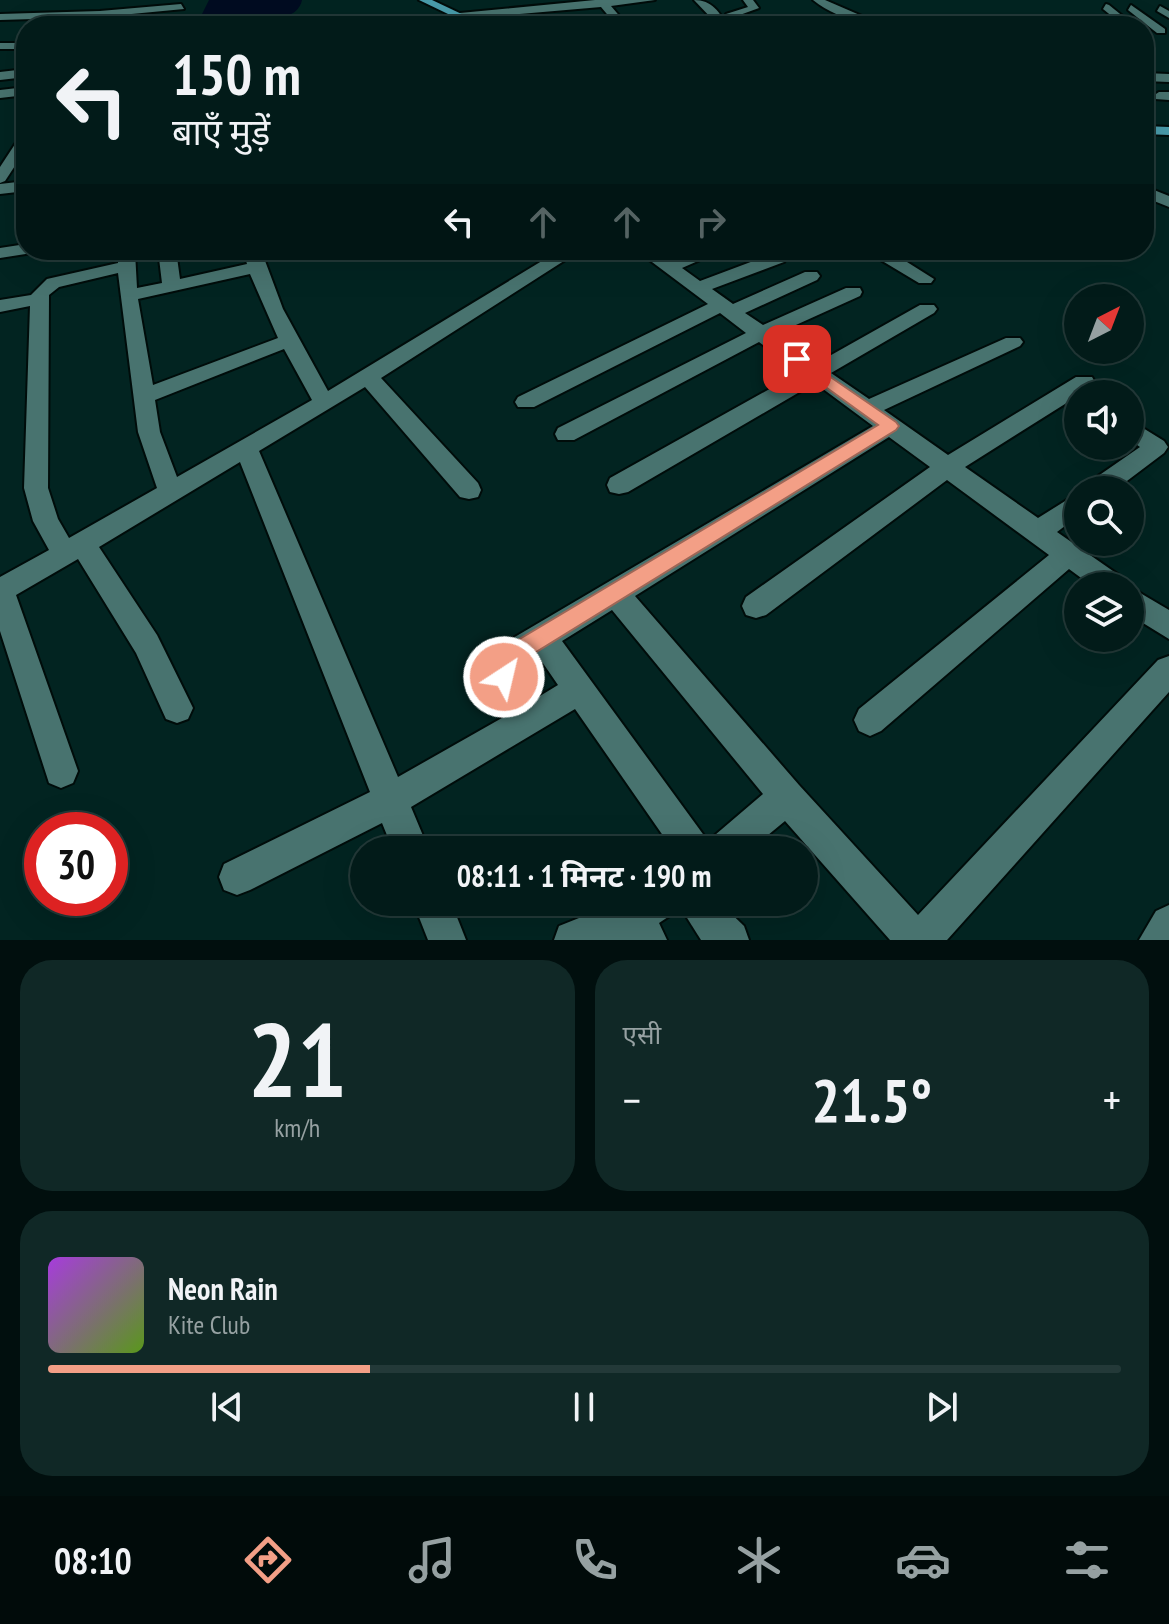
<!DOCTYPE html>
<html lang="hi">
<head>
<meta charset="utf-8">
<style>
	body { margin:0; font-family:"PT Sans Narrow","Noto Sans Devanagari",sans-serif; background:#102826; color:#f1f3f6; height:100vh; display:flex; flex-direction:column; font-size:30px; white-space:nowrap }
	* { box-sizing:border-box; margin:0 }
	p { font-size:26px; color:#96a1a2 }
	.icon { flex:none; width:44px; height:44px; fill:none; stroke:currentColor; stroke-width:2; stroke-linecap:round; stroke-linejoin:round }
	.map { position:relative; height:940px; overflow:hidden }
	.details { display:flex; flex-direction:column; gap:20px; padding:20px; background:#010f0e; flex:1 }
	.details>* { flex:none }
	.hud { position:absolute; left:16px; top:16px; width:1138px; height:244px; border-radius:32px; box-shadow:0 8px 32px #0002,0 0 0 2px #233938; background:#021b19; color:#f1f3f6; overflow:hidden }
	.needle { width:52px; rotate:42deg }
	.controls { position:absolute; left:1064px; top:284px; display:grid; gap:16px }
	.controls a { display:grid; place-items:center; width:80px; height:80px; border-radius:50%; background:#021b19; box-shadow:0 8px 32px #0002,0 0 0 2px #233938; font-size:40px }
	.speed { position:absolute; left:24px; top:812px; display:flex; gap:16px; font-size:40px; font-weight:700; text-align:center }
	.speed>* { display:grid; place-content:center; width:104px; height:104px; border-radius:50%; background:#021b19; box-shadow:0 8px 32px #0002,0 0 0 2px #233938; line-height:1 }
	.speed .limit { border:12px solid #d22; background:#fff; color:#111 }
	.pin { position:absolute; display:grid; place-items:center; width:68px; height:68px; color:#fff; margin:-34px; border-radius:16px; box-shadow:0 4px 12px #0006 }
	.me { position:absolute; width:88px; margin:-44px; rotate:35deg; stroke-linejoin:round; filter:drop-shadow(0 0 6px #0008) }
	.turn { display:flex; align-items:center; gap:28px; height:168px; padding:0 24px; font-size:36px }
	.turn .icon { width:104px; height:104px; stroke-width:2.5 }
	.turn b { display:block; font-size:56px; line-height:68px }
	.lanes { display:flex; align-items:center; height:76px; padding:0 24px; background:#0003; justify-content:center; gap:40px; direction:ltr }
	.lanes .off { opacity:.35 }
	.big { font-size:60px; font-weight:700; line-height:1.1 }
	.details .widget { flex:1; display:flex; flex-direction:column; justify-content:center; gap:12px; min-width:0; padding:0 28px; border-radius:32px; background:#102826 }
	.details .dial { align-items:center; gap:0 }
	.dial b { font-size:104px; line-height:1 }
	.song { display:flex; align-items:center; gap:24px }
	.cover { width:96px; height:96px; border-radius:12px; background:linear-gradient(135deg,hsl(280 70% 55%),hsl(90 70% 35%)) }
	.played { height:8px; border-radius:4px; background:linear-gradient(90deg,#f39f86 30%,#233938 30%) }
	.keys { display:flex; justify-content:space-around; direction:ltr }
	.heat { display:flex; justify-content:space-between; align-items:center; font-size:44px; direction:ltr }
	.details .tiles { flex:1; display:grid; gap:20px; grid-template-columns:1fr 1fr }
	.widget:last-child { grid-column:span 2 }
	.trip { position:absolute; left:350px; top:836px; width:468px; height:80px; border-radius:40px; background:#021b19; box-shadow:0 8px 32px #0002,0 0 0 2px #233938; font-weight:700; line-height:80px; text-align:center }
	.dock { display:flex; height:128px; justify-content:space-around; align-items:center; background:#010b0a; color:#96a1a2 }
	.dock .icon { width:56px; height:56px }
	.dock .on { color:#f39f86 }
	.dock b { font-size:36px; color:#f1f3f6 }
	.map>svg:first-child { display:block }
	.water { fill:#000c21 }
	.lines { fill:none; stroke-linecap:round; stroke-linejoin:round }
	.minor-casing { stroke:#000c0a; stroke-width:4 }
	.major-casing { stroke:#000c0a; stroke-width:4 }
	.minor { fill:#48736f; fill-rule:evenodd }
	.major { fill:#499cab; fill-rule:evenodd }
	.route { fill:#f39f86; stroke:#9e6757; stroke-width:2 }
</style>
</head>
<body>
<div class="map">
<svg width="1169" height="940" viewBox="0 0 1169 940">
	<rect width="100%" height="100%" fill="#022421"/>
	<path class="water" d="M209,0H302C300,9 294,14 284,17C269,21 214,23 201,16Z"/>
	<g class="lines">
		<defs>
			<g id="minor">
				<path d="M595,0H655L611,6L628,26H617L601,7L460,19L455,16L460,13Z"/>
				<path d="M694,0C712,0 719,12 728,26H654L659,23L715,22Z"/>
				<path d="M743,0H753L759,8L737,16L742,26H732L726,14L748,7Z"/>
				<path d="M813,0H825L869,19L996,23L1001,26C941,26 863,40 813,0Z"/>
				<path d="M181,4L184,9L100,17L0,20V14L100,11Z"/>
				<path d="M1106,4L1109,5L1135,26H1124L1103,9Z"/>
				<path d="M1131,5L1165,29V33H1157L1128,10Z"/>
				<path d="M1160,6L1169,11V18L1157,11Z"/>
				<path d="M347,18L352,21L347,26H335Z"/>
				<path d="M377,18L382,21L377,26H366Z"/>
				<path d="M582,23L588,24L589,26H577Z"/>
				<rect x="0" y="43" width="26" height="6"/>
				<path d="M26,69V77L0,80V72Z"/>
				<path d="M1144,73L1169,74V82L1144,81Z"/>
				<path d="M26,87V95L0,98V90Z"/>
				<path d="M1159,92H1169V100L1155,99L1153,96Z"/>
				<path d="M26,134V149L5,181L0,183V167L21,135Z"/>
				<path d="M26,181V191L0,194V184Z"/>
				<path d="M1144,186L1169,196V207L1144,197Z"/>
				<path d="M26,244V250H34L32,253L0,258V248Z"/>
				<path d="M119,250L135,252L137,288L162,283L158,250H176L180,279L247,264L243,250H261L283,309L328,391L560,250H581L381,378L478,483L481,490L478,497L469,499L460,497L365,387L259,451L398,777L509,714L487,671L498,647L873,426L815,383L628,492L619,494L610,492L607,485L610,478L800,372L759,342L574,440H558L555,434L558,428L746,333L720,313L534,407H518L515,402L518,397L708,304L636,250H656L671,260L698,250H723L682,268L700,281L772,254H784L787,258L784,262L712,289L733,304L805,272H817L820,276L817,280L745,313L763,325L846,288H860L862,292L860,296L776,334L817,363L920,305H934L937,309L934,313L831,373L869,399L1006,338H1020L1023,342L1020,346L884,410L948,455L1076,377H1092L1095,382L1092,387L965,467L1038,518L1078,493V516L1057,532L1123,578L1127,586H1092L1069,569L881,731L870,736L859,731L854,720L859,709L1049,555L947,480L766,615L756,618L746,615L742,606L746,597L930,467L889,437L635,596L799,785L918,915L1158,660L1169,656V692L947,940H890L785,821L750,850H673L575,709L411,807L429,850H393L382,823L250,890L237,895L224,890L219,877L224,864L370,792L240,462L99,547L157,635L193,708L188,719L177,723L166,719L136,653L78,559L16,595L78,771L73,783L61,788L49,783L0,631V577L49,550L33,521L24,488L30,306L0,312V300L31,295L47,279L118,263ZM118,273L138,432L157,488L69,538L58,519L48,488L49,295L59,287ZM250,274L278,338L153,385L138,299ZM284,349L312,400L177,477L160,432L155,400ZM612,610L763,794L708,841L562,641ZM538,656L558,685L535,699L518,670Z"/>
				<path d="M864,250H886L894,254L905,250H929L907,262L934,279L931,283H919Z"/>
				<path d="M1130,420L1164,441L1168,447L1164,453L1115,490H1085L1088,483L1140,447L1130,440Z"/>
				<path d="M1130,587L1169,610V639L1130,615Z"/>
				<path d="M413,902H451L466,940H428Z"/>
				<path d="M619,902H677L671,915L659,923L667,940H554L559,926Z"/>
				<path d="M677,902H719L744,926L749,940H701Z"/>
				<path d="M1169,905V940H1139L1156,911Z"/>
			</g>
			<g id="major">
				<path d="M419,0H432L487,26H473Z"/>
				<path d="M1144,126L1169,127V135L1144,134Z"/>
			</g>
		</defs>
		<use href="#minor" class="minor-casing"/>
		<use href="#major" class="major-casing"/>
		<use href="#minor" class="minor"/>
		<use href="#major" class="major"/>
	</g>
	<path class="route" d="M797,354L896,422L899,426L896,430L517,664L512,685L504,688L495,685L492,663L501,650L878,425L791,362L789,359Z"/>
</svg>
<div class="controls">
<a><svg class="needle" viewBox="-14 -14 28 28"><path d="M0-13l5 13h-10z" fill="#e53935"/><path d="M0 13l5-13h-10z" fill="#96a1a2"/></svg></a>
<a><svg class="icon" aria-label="sound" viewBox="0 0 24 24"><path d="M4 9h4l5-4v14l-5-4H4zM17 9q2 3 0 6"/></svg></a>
<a><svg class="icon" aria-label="search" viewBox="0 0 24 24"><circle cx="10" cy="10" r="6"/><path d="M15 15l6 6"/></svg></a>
<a><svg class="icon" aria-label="layers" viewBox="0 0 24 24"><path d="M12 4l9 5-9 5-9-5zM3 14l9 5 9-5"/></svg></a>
</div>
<div class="speed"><div class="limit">30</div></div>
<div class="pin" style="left:797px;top:359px;background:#d93025"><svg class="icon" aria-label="arrive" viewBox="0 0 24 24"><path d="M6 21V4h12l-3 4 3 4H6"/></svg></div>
<svg class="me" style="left:504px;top:677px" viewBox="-20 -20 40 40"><circle r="17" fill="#f39f86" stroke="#fff" stroke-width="3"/><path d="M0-11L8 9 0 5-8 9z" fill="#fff"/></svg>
<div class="trip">08:11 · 1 मिनट · 190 m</div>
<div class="hud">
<div class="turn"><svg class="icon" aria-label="left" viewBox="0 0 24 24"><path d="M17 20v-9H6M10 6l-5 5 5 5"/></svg><div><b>150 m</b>बाएँ मुड़ें</div></div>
<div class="lanes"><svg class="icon" aria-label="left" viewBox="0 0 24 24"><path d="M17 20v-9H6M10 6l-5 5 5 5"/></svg><svg class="icon off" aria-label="ahead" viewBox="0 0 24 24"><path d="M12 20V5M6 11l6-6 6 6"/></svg><svg class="icon off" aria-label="ahead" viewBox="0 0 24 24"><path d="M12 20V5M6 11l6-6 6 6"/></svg><svg class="icon off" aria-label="right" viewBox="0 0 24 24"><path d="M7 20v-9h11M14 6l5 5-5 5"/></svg></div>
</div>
</div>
<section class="details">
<div class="tiles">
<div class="widget dial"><b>21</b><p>km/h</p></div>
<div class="widget"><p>एसी</p>
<div class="heat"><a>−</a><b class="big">21.5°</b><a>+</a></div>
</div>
<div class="widget">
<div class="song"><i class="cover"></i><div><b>Neon Rain</b><p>Kite Club</p></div></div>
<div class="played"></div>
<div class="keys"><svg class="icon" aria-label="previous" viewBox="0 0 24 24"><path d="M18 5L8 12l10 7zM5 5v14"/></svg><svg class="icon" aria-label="pause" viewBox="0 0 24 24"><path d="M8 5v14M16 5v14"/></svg><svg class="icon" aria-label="next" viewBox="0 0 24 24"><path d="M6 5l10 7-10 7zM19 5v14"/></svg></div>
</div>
</div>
</section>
<nav class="dock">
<b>08:10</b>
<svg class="icon on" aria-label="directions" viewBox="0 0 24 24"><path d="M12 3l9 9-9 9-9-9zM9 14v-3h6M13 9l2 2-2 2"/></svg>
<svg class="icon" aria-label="music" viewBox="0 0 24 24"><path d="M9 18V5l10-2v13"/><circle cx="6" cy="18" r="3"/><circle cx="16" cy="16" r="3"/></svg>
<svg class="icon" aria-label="phone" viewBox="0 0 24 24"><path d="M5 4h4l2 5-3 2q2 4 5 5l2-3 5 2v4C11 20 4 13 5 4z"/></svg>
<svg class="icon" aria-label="climate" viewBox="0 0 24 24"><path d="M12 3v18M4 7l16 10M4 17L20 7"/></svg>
<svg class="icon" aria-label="car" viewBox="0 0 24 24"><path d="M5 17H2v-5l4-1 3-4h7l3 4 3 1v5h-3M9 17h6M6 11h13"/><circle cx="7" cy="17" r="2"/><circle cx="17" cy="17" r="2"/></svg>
<svg class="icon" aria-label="filters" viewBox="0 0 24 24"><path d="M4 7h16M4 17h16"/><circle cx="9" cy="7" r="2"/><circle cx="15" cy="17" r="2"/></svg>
</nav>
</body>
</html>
